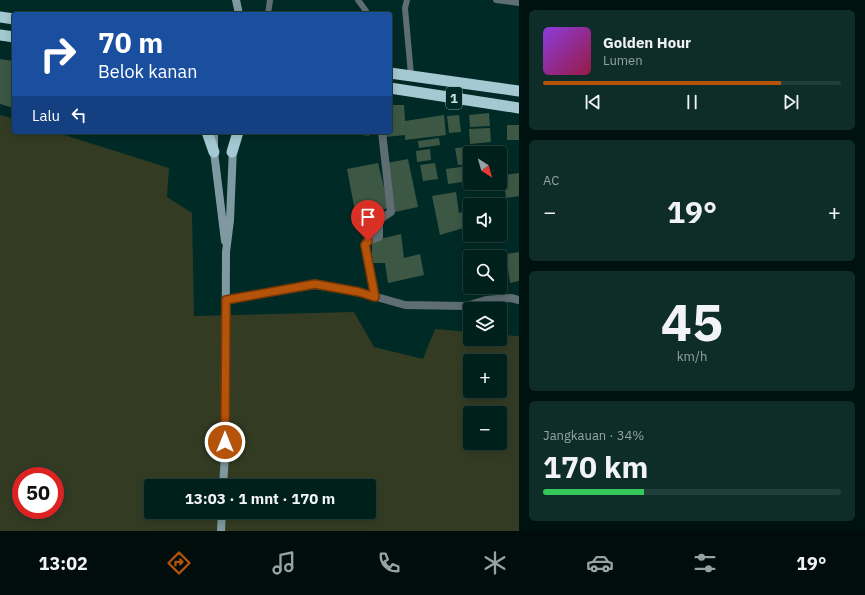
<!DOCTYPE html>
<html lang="id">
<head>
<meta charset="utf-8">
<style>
	body { margin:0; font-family:"IBM Plex Sans",sans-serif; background:#0e2d29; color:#f1f3f6; height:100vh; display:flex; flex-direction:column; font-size:15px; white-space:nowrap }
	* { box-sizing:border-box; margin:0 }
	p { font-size:13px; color:#95a3a3 }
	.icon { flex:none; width:22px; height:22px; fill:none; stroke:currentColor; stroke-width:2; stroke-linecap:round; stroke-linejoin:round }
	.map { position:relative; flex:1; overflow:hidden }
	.sheet { display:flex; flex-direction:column; gap:10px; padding:10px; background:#00120f; width:346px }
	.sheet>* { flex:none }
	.banner { position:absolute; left:12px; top:12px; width:380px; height:122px; border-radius:4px; box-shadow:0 2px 10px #0003,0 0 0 1px #223e3b; background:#1a4fa0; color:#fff; overflow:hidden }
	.needle { width:26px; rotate:143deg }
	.buttons { position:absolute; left:463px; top:146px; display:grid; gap:8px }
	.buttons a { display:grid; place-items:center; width:44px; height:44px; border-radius:4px; background:#00201c; box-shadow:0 2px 10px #0003,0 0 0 1px #223e3b; font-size:20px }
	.speed { position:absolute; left:12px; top:467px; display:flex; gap:8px; font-size:20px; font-weight:700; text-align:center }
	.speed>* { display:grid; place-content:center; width:52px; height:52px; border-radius:50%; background:#00201c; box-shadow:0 2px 10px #0003,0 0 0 1px #223e3b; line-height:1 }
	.speed .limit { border:6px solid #d22; background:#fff; color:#111 }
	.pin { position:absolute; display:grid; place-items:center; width:34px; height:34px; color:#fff; margin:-41px -17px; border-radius:50% 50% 50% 0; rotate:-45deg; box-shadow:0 0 4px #0007 }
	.pin .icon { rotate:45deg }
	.me { position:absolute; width:44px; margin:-22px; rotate:0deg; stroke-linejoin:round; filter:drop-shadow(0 0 3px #0008) }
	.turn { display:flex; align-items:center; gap:14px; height:84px; padding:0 20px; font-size:18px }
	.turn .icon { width:52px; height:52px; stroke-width:2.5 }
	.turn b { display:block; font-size:28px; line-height:34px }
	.then { display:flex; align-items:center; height:38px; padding:0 20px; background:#0003; gap:8px; font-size:15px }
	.big { font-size:30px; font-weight:700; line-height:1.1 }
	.sheet .tile { flex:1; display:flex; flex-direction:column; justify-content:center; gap:6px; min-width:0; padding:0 14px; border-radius:6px; background:#0e2d29 }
	.sheet .dial { align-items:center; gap:0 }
	.dial b { font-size:52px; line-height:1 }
	.song { display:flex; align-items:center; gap:12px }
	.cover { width:48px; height:48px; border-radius:6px; background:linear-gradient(135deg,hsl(270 70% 55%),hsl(340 70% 35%)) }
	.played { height:4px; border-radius:2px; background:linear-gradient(90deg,#b45309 80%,#223e3b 80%) }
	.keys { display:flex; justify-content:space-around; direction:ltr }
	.heat { display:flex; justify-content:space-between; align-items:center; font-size:22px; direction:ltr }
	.charge { height:6px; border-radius:3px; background:linear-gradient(90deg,#34c759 34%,#223e3b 0) }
	.trip { position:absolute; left:144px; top:479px; width:232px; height:40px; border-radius:4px; background:#00201c; box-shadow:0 2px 10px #0003,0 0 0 1px #223e3b; font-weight:700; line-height:40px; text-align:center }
	.tabs { display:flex; height:64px; justify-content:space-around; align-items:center; background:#000d0b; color:#95a3a3 }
	.tabs .icon { width:28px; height:28px }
	.tabs .current { color:#b45309 }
	.tabs b { font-size:18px; color:#f1f3f6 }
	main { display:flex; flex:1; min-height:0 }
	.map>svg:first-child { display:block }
	.green { fill:#333c23; fill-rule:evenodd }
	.building { fill:#3c5845 }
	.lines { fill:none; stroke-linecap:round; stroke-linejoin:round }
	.service { stroke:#5e6e73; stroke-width:6 }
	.minor { stroke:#5e6e73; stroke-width:8 }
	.secondary { stroke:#7f99a0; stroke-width:8 }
	.trunk { stroke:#a4c9d3; stroke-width:11 }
	.route-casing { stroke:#753606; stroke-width:10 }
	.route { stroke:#b45309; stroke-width:7 }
	.labels { text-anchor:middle; stroke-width:4; stroke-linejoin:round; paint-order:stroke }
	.shield { fill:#002a26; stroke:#8ea9a6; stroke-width:1 }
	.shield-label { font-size:13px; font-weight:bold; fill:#cbe0dd }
</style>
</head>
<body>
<main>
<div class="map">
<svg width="519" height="531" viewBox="0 0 519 531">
	<rect width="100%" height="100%" fill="#002a26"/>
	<path class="green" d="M0,115L14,119V132H55L169,168L167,197L192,213L194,316L354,312L374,347L423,359L435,329L470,332V339H500V335L519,336V531H0ZM470,361H500V391H470ZM470,413H500V443H470ZM21,476H55V510H21ZM151,486H369V512H151Z"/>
	<g class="building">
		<path d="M0,59L14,61V108L0,104Z"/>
		<path d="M390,105H404L405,121L444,115L446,135L405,140V135L386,137L385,132H390Z"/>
		<path d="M489,113L490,126L470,127L469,115Z"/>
		<path d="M459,115L461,132L449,133L447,116Z"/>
		<rect x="507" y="125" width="12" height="15"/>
		<path d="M490,128L491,142L470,144L469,129Z"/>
		<path d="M345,132H370L369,136Z"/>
		<path d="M439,138L440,145L419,148L418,141Z"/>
		<path d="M467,147L470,164L458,165L455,148Z"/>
		<path d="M430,149L431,160L417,162L416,151Z"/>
		<path d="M408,159L418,207L395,212L387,163Z"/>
		<path d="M378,163L389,208L356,216L347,169Z"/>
		<path d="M435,163L438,179L423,181L420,165Z"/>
		<path d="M468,166L470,181L448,184L446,169Z"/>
		<path d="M519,173V196L506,198L503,175Z"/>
		<path d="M456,192L459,213L470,209V226L440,235L432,196Z"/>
		<path d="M401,234L404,258L420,254L424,275L388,283L385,263H372V241Z"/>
		<path d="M519,252V281L510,283L506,254Z"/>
	</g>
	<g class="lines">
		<g class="service">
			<path d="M358,0L366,11V14"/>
			<path d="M407,0L405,8L411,75"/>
			<path d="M496,0L519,3"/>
			<path d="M268,14L270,0"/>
		</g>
		<g class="minor">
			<path d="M375,297L365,245L368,241L379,237V220L391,212L382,132"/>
			<path d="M226,300L315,285L359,292L405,305L466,306L486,300L511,298L519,300"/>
		</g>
		<g class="secondary">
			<path d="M236,0L239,14"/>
			<path d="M214,132V152L225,241"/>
			<path d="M223,486L225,455L226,252L230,220L233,147"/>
			<path d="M221,531L222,512"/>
		</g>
		<g class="trunk">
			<path d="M0,17L14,19"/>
			<path d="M0,35L14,37"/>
			<path d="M390,73L519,91"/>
			<path d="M390,88L519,108"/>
			<path d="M207,132L214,152"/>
			<path d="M232,152L238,132"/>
		</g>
	</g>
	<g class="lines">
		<defs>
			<path id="route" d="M225,442L226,300L315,284L359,292L375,297L365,245L368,241"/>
		</defs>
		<use href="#route" class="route-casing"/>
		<use href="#route" class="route"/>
	</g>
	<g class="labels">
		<rect class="shield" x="446" y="87" width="16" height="22" rx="3"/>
		<g class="shield-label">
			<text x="454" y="103">1</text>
		</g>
	</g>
</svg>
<div class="buttons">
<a><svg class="needle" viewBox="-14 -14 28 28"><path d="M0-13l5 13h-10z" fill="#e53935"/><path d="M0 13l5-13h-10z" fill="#95a3a3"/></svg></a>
<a><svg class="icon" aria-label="sound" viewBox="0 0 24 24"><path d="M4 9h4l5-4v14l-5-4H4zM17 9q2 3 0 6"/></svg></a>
<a><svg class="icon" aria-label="search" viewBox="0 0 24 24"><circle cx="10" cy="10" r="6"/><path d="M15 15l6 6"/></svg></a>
<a><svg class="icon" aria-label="layers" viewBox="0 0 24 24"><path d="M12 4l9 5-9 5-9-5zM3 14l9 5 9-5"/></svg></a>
<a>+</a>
<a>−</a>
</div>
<div class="speed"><div class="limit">50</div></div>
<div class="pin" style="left:368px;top:241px;background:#d93025"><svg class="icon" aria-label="arrive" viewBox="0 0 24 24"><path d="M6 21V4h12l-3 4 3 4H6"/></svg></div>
<svg class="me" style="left:225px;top:442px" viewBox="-20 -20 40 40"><circle r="17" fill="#b45309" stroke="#fff" stroke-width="3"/><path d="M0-11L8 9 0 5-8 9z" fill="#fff"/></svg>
<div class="trip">13:03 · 1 mnt · 170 m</div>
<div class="banner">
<div class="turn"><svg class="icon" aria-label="right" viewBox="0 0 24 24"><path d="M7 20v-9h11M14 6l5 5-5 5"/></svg><div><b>70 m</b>Belok kanan</div></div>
<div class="then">Lalu<svg class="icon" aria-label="left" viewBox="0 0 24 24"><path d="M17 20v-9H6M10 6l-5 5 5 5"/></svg></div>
</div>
</div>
<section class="sheet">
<div class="tile">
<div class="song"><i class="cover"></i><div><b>Golden Hour</b><p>Lumen</p></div></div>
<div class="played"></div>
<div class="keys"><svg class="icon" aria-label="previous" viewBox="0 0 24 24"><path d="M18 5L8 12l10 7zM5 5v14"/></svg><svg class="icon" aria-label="pause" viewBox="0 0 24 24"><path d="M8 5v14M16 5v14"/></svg><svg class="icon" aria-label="next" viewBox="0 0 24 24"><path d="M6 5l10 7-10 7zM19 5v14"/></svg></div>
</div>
<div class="tile"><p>AC</p>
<div class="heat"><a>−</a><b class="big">19°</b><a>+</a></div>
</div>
<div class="tile dial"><b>45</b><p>km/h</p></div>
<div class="tile"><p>Jangkauan · 34%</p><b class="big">170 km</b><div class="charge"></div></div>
</section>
</main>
<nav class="tabs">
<b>13:02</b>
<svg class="icon current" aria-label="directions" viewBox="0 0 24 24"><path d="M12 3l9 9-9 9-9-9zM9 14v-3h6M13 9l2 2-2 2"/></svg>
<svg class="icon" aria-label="music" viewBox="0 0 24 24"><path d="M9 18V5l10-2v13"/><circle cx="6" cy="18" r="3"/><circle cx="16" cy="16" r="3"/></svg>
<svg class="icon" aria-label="phone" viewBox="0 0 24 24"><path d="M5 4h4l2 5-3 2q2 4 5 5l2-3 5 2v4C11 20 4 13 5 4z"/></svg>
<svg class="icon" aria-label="climate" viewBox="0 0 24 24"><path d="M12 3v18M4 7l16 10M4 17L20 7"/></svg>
<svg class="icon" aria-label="car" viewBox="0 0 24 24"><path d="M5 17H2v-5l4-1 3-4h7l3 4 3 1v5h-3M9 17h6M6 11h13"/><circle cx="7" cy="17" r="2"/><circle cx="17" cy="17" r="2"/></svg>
<svg class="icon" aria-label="filters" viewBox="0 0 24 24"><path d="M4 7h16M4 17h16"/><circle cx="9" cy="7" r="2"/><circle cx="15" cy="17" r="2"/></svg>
<b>19°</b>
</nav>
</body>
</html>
